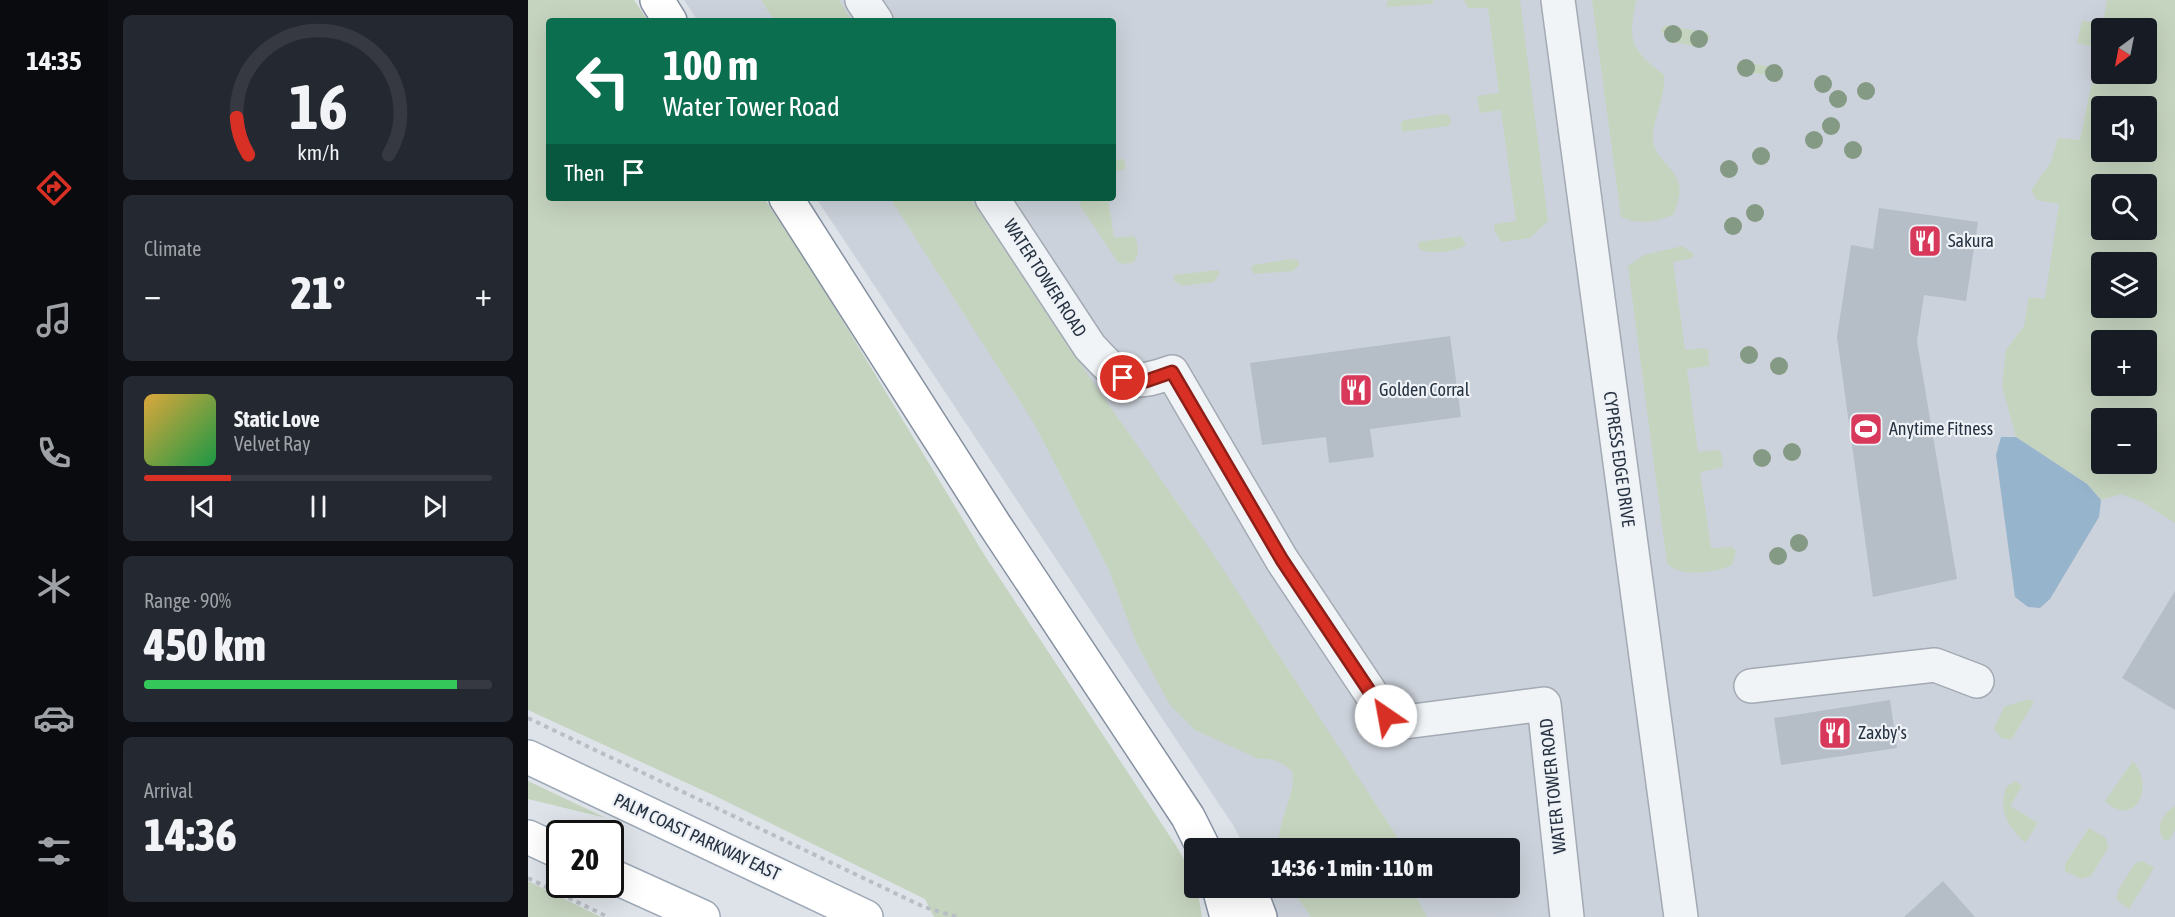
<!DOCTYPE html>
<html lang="en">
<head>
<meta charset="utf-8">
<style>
	body { margin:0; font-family:"Asap Condensed",sans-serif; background:#242831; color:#f1f3f6; height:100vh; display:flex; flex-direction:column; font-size:22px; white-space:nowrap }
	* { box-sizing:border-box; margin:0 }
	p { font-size:20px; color:#9ea1a6 }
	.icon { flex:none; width:33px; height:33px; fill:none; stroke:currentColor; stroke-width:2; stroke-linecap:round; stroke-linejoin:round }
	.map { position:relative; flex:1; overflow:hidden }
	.details { display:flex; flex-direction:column; gap:15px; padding:15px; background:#0d0f14; width:420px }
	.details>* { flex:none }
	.guide { position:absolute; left:18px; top:18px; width:570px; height:183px; border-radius:6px; box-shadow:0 6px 24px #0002; background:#0b6e4f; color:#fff; overflow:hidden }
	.needle { width:39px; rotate:212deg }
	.buttons { position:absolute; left:1563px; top:18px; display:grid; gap:12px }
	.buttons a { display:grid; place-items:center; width:66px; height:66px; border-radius:6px; background:#171b24; box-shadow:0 6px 24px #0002; font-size:30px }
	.speed { position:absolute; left:18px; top:820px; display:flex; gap:12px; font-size:30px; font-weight:700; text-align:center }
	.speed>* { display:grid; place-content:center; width:78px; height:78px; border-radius:50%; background:#171b24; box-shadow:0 6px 24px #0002; line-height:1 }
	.speed .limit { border:3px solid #111; border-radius:9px; background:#fff; color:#111 }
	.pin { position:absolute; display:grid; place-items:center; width:51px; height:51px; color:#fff; margin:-26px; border:3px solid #fff; border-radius:50%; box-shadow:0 2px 6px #0007 }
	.me { position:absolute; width:66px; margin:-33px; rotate:327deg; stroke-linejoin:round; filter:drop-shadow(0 0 4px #0008) }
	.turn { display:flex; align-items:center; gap:21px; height:126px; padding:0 18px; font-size:27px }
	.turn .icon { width:78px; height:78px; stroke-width:2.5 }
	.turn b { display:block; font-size:42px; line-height:51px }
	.then { display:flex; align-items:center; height:57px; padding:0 18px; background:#0003; gap:12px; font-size:22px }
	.big { font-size:45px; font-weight:800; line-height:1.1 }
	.details .card { flex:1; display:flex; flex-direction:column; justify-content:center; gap:9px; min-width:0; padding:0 21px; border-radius:9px; background:#242831 }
	.details .dial { align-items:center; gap:0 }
	.dial svg { height:156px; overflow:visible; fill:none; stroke:#363941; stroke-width:7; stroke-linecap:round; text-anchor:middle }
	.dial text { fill:#f1f3f6; stroke:none }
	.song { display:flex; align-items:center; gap:18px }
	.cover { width:72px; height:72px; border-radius:9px; background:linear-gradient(135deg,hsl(40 70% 55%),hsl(140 70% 35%)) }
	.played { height:6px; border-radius:3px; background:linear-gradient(90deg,#d93025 25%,#363941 25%) }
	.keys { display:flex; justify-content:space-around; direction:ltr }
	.heat { display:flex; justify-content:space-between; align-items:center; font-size:33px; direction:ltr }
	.charge { height:9px; border-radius:4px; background:linear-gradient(90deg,#34c759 90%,#363941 0) }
	.trip { position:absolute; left:656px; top:838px; width:336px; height:60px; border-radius:6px; background:#171b24; box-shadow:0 6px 24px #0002; font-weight:800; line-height:60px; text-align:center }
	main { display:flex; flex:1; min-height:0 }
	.dock { display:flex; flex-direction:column; width:108px; justify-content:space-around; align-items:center; background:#090b0e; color:#9ea1a6 }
	.dock .icon { width:42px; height:42px }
	.dock .on { color:#d93025 }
	.dock b { font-size:27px; color:#f1f3f6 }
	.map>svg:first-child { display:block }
	.built { fill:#ccd2db; fill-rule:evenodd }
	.green { fill:#c5d4bf; fill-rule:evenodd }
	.water { fill:#96b4cc }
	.building { fill:#b5bdc6 }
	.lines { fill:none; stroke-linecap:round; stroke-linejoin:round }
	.minor-casing { stroke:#a3aab3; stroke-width:36 }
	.major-casing { stroke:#9da8b6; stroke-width:36 }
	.highway-casing { stroke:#8591a1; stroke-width:36 }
	.path { stroke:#b8bec4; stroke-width:4; stroke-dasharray:4.5 4.5; stroke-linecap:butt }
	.minor { stroke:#f1f4f7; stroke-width:33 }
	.major { stroke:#fff; stroke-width:33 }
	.highway { stroke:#fff; stroke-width:33 }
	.tree { fill:#859a84 }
	.route-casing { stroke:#8d1f18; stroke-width:15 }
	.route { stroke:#d93025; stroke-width:10 }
	.labels { text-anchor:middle; stroke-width:4.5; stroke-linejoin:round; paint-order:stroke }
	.poi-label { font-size:18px; fill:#263241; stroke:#eef2f6; text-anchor:start }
	.street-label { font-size:18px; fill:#263241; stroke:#eef2f6 }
</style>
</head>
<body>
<main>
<nav class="dock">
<b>14:35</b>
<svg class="icon on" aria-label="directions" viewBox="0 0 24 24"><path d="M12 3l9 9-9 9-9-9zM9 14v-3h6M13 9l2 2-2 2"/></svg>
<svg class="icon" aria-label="music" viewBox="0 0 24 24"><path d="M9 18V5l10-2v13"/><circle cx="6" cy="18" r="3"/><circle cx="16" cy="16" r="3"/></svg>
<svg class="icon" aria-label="phone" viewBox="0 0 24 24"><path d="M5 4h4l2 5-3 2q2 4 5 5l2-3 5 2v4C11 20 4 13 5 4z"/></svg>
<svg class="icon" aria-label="climate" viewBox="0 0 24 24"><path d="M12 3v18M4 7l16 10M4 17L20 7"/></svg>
<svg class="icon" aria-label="car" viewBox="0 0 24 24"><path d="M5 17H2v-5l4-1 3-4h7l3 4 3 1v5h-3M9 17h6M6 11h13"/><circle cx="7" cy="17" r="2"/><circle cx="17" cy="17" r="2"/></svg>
<svg class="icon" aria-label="filters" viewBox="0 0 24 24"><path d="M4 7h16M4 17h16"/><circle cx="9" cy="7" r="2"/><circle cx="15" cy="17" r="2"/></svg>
</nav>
<section class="details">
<div class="card dial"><svg viewBox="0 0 100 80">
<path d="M14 69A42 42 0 1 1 86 69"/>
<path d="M14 69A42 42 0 0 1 8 50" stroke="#d93025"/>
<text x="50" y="56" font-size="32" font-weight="700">16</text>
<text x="50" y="72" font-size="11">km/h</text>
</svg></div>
<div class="card"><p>Climate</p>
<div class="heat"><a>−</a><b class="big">21°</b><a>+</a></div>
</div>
<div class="card">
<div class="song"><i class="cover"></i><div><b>Static Love</b><p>Velvet Ray</p></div></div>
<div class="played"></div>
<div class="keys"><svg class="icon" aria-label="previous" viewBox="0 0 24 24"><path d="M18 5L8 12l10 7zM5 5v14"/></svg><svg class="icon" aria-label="pause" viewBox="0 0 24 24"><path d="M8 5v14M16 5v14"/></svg><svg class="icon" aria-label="next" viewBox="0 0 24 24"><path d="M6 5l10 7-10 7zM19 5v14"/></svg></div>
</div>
<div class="card"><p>Range · 90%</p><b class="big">450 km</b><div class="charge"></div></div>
<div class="card"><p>Arrival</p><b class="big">14:36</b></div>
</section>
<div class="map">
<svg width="1647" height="917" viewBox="0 0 1647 917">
	<rect width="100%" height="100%" fill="#dee3e9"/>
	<path class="built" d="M156,0H1647V917H748L736,888H981V849H717L707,828L288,198H585V21H170ZM1574,28H1618V74H1574ZM1574,106H1618V152H1574ZM1574,184H1618V230H1574ZM1574,262H1618V308H1574ZM1574,340H1618V386H1574ZM1574,418H1618V464H1574Z"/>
	<g class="green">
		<path d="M0,0H106L120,21H21V198H236L284,270L457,556L647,844L666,876V888H669L674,917H406L397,899L185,795L0,710Z"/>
		<path d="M233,0H311L324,21H247Z"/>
		<path d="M860,0H905L906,1L903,4L858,7Z"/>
		<path d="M936,0H992L1020,221L1002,238L974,242L966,231L967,224L988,221L973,110L952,113L949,96L971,93L960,8H940Z"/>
		<path d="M1064,0H1108C1100,42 1102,49 1136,75C1138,97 1124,120 1125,140C1128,168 1167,170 1145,215C1126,222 1112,225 1093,217Z"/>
		<path d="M1579,0H1647V523L1614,502L1593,494L1573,500L1559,484L1488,437L1474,386L1478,350L1496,326L1501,297L1517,299L1531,204L1509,200L1503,190L1523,162L1530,138L1552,140L1571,48L1549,43L1554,21L1575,24ZM1574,28H1618V74H1574ZM1574,106H1618V152H1574ZM1574,184H1618V230H1574ZM1574,262H1618V308H1574ZM1574,340H1618V386H1574ZM1574,418H1618V464H1574Z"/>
		<path d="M1137,25L1180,33L1182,37L1171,47L1140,41L1133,30Z"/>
		<path d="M1211,61L1254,69L1255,77L1210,71L1208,69Z"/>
		<path d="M917,114L921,115L923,122L920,126L874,132L873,123L876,120Z"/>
		<path d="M596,159L598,169L585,172V160Z"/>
		<path d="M362,198H442L537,342L685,554L877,849H751C748,822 769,794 764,771C753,762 745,758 731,759L667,730L642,705L609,644L580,568L507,425Z"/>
		<path d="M556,198H580L586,238L606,236C611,243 611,255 606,262L596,264L589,261L551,204Z"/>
		<path d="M933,236L938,245C927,252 903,255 891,249L890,245L891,242Z"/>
		<path d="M1154,246L1166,254L1164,258L1145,262L1157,350L1176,348L1180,350L1181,366L1159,369L1170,452L1190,450L1193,452L1195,467L1172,472L1183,548L1204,547L1208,551L1204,565C1188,573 1151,578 1139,563L1100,266L1116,255Z"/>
		<path d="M764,259L770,260L771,265L765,271L726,274L723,269L725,265Z"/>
		<path d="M690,270L692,273L686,282L655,286L646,281V275Z"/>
		<path d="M1500,699L1506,702L1483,740L1473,738L1466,729L1476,707Z"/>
		<path d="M1605,761C1629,790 1604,828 1577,801Z"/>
		<path d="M0,781L78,818L0,799Z"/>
		<path d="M1488,781L1494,786L1482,806L1510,823L1497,843C1480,825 1469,811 1479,786Z"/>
		<path d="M1647,806V830L1641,840H1636C1627,827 1634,814 1647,806Z"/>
		<path d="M1561,828L1578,838L1580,848L1563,876L1553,879L1537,871V864Z"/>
		<path d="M1615,861L1626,868L1601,909L1588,899L1591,889L1607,863Z"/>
		<path d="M0,881L73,917H0Z"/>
		<path d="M763,888H883L899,917H783Z"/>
	</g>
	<path class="water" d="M1473,437H1488L1559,484L1573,500L1571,517L1522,599L1512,608L1500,607L1487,597L1468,455Z"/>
	<g class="building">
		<path d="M1351,208L1450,222L1438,301L1396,295L1389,341L1429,579L1345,597L1309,337L1323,245L1345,249Z"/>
		<path d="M922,336L933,417L842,429L846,457L801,463L798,437L734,445L722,363Z"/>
		<path d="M1647,591V710L1594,678Z"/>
		<path d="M1362,700L1369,748L1253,765L1246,718Z"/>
		<path d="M1415,881L1447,917H1376Z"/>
	</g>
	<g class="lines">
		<defs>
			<g id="minor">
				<path d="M334,0L348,21"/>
				<path d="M1030,0L1153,917"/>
				<path d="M464,198L562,347C594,381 599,388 644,372L754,560L858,716L869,723L1016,704L1039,917"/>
				<path d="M1223,686L1407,665L1449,681"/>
			</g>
			<g id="major">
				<path d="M0,757L338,917"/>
				<path d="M0,837L32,852"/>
				<path d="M82,875L175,917"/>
			</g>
			<g id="highway">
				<path d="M129,0L142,21"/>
				<path d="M258,198L466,524L660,817L676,849"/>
				<path d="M691,888L699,917"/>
				<path d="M721,888L732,917"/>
			</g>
		</defs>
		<use href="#minor" class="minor-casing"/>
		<use href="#major" class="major-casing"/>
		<use href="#highway" class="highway-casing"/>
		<g class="path">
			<path d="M0,718L396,907L429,917"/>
			<path d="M0,878L80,917"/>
		</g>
		<use href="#minor" class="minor"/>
		<use href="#major" class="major"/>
		<use href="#highway" class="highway"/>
	</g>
	<g class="tree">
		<circle cx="1145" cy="34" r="9"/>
		<circle cx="1171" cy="39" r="9"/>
		<circle cx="1218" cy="68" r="9"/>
		<circle cx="1246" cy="73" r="9"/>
		<circle cx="1295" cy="84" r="9"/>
		<circle cx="1338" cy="91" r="9"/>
		<circle cx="1310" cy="99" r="9"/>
		<circle cx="1303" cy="126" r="9"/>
		<circle cx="1286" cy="140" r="9"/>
		<circle cx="1325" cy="150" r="9"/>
		<circle cx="1233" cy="156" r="9"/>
		<circle cx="1201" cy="169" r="9"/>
		<circle cx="1227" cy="213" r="9"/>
		<circle cx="1205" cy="226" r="9"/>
		<circle cx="1221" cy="355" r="9"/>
		<circle cx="1251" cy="366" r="9"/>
		<circle cx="1264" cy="452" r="9"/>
		<circle cx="1234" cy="458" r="9"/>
		<circle cx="1271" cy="543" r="9"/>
		<circle cx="1250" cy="556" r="9"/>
	</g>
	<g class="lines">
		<defs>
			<path id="route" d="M595,378L618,381L644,372L754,560L858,716"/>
		</defs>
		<use href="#route" class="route-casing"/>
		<use href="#route" class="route"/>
	</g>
	<defs>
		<symbol id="restaurant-square" viewBox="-11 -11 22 22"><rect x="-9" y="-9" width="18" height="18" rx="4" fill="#d8395b" stroke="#eef2f6"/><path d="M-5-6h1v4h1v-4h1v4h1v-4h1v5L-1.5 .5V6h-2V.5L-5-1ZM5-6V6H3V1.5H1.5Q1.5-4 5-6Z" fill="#fff"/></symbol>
		<symbol id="stadium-square" viewBox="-11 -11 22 22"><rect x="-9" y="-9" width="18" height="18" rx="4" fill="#d8395b" stroke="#eef2f6"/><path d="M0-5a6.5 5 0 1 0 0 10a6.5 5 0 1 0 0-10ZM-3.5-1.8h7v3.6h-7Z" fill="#fff"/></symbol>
	</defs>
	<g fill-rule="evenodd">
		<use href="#restaurant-square" x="1378" y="222" width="38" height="38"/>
		<use href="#restaurant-square" x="809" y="371" width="38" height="38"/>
		<use href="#stadium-square" x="1319" y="410" width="38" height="38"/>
		<use href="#restaurant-square" x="1288" y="714" width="38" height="38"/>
	</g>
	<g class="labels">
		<g class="poi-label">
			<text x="1420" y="247">Sakura</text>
			<text x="851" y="396">Golden Corral</text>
			<text x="1361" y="435">Anytime Fitness</text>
			<text x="1330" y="739">Zaxby's</text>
		</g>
		<g class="street-label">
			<text transform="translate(517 278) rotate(57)" y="6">WATER TOWER ROAD</text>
			<text transform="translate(1091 459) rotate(82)" y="6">CYPRESS EDGE DRIVE</text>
			<text transform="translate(1025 786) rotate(-96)" y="6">WATER TOWER ROAD</text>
			<text transform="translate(169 837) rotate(25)" y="6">PALM COAST PARKWAY EAST</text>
		</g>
	</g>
</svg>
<div class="buttons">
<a><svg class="needle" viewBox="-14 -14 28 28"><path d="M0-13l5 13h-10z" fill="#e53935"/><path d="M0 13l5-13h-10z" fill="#9ea1a6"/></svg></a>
<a><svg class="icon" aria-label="sound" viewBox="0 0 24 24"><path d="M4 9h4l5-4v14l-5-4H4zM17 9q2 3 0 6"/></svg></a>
<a><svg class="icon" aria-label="search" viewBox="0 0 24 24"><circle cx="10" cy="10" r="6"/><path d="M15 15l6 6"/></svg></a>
<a><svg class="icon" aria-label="layers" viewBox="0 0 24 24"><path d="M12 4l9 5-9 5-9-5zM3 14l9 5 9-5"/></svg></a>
<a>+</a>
<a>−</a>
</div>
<div class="speed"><div class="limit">20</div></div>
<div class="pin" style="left:595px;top:378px;background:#d93025"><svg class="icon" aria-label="arrive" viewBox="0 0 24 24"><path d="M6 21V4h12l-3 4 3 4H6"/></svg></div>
<svg class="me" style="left:858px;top:716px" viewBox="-20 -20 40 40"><circle r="19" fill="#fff"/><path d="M0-13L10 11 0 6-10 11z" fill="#d93025"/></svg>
<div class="trip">14:36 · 1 min · 110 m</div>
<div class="guide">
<div class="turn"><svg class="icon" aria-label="left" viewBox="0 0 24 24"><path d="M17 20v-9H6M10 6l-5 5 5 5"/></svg><div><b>100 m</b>Water Tower Road</div></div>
<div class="then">Then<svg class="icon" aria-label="arrive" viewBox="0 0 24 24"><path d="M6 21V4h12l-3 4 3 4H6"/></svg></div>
</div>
</div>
</main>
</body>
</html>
